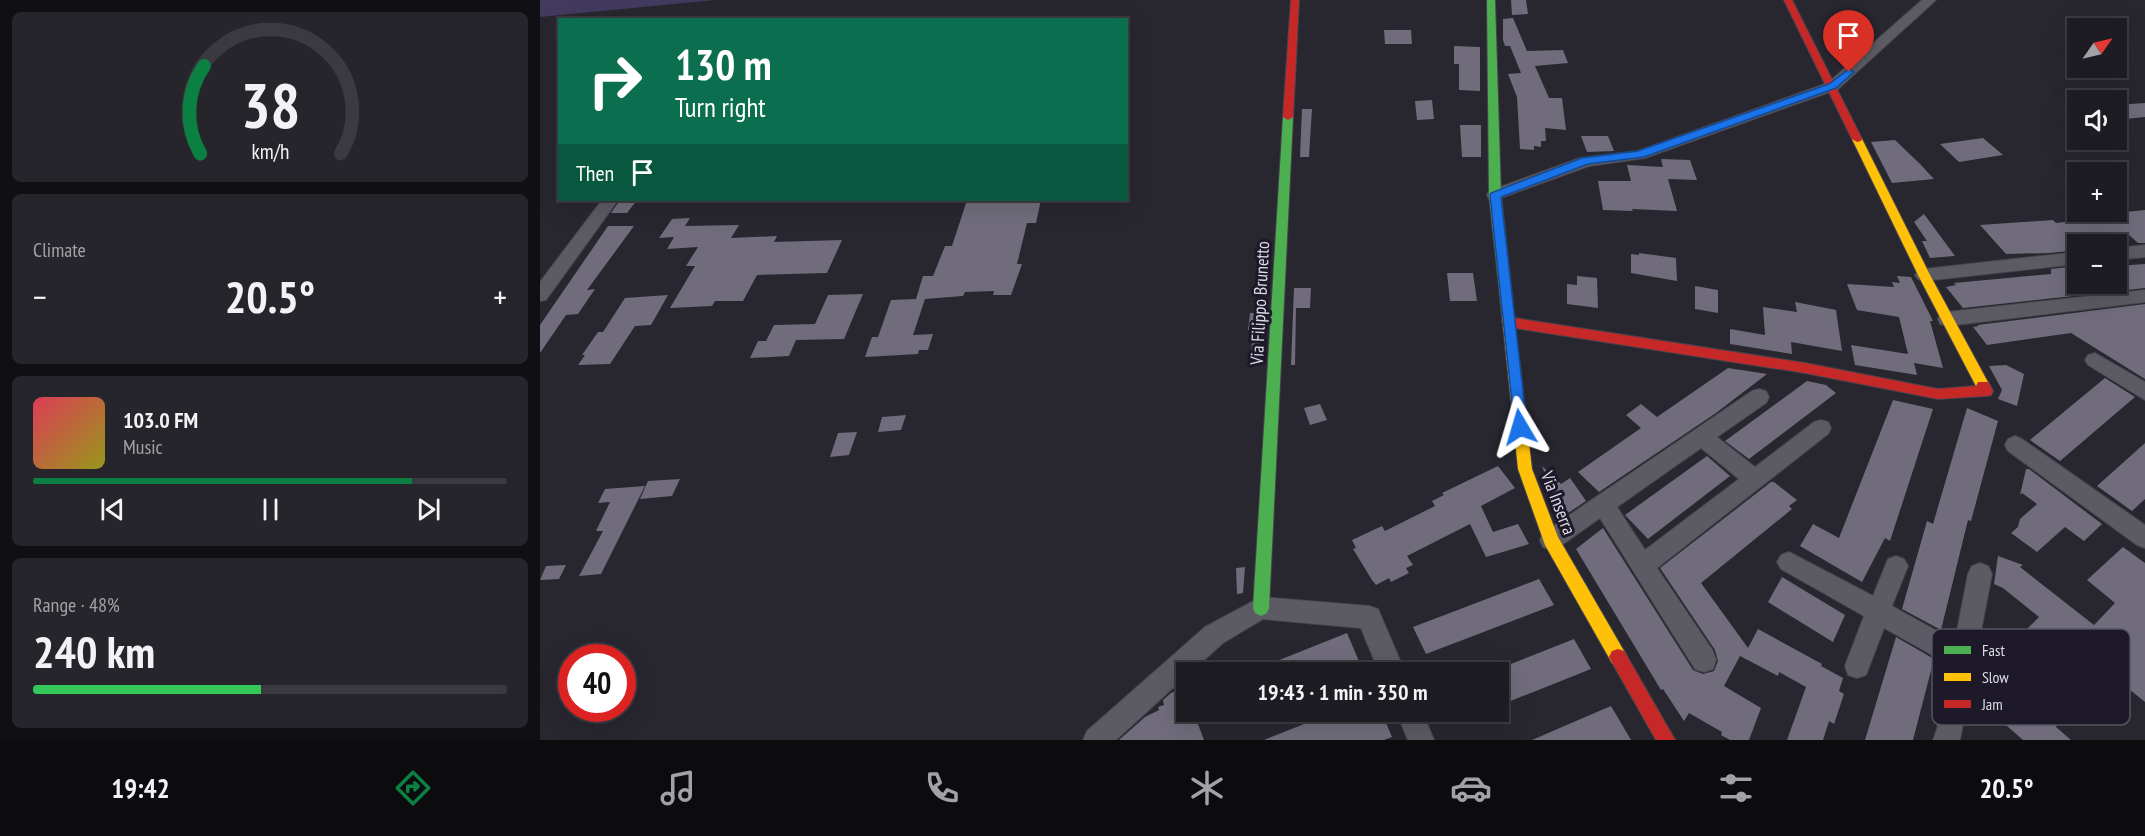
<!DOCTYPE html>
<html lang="en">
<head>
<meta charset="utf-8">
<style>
	body { margin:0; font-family:"PT Sans Narrow",sans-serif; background:#26252b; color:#f1f3f6; height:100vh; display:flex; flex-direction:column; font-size:22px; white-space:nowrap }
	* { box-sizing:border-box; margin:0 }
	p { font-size:20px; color:#a1a1a6 }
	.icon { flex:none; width:33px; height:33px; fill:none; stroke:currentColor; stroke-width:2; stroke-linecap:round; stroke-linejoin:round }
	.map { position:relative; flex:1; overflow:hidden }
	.drawer { display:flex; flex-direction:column; gap:12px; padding:12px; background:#100f13; width:540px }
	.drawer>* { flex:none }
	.hud { position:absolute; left:18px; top:18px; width:570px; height:183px; border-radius:0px; box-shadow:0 6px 24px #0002,0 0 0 2px #3c3a41; background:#0b6e4f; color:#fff; overflow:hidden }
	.needle { width:39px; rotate:56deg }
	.buttons { position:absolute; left:1527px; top:18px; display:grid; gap:12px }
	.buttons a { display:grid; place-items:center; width:60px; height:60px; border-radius:0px; background:#1e1c23; box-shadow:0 6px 24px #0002,0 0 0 2px #3c3a41; font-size:30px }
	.speed { position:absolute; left:18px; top:644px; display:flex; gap:12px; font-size:30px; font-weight:700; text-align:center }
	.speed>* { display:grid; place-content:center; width:78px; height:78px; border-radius:50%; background:#1e1c23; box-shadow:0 6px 24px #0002,0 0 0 2px #3c3a41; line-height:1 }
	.speed .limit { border:9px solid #d22; background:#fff; color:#111 }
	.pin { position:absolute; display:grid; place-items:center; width:51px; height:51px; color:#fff; margin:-62px -26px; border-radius:50% 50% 50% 0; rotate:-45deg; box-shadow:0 0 6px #0007 }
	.pin .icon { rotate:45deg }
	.me { position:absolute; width:66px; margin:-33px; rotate:353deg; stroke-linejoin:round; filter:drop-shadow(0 0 4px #0008) }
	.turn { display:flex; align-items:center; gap:21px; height:126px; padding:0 18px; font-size:27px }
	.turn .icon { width:78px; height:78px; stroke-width:2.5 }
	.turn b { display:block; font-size:42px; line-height:51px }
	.then { display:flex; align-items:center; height:57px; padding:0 18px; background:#0003; gap:12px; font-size:22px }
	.big { font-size:45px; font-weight:800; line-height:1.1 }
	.drawer .widget { flex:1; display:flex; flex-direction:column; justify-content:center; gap:9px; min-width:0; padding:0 21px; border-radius:9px; background:#26252b }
	.drawer .dial { align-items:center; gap:0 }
	.dial svg { height:156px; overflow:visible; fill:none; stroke:#3c3a41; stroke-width:7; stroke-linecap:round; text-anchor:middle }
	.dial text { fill:#f1f3f6; stroke:none }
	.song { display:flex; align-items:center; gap:18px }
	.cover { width:72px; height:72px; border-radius:9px; background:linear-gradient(135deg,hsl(350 70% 55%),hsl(60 70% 35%)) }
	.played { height:6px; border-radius:3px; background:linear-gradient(90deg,#0b8043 80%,#3c3a41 80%) }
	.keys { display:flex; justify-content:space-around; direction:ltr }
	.heat { display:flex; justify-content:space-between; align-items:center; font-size:33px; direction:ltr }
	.charge { height:9px; border-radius:4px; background:linear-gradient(90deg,#34c759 48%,#3c3a41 0) }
	.trip { position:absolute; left:636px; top:662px; width:333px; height:60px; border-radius:0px; background:#1e1c23; box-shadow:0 6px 24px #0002,0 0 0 2px #3c3a41; font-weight:800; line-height:60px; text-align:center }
	.dock { display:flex; height:96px; justify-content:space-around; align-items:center; background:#0c0b0e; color:#a1a1a6 }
	.dock .icon { width:42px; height:42px }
	.dock .active { color:#0b8043 }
	.dock b { font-size:27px; color:#f1f3f6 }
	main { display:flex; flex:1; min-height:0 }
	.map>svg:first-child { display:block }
	.green { fill:#433a5f }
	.building { fill:#706c7b }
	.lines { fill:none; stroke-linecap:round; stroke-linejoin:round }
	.street-casing { stroke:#46444c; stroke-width:2 }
	.fast-casing { stroke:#46444c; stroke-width:2 }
	.slow-casing { stroke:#46444c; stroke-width:2 }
	.jam-casing { stroke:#46444c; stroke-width:2 }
	.street { fill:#5c5a62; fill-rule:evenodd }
	.fast { fill:#4caf50; fill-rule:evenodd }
	.slow { fill:#ffc107; fill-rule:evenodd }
	.jam { fill:#c62828; fill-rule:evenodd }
	.route { fill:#1a73e8; stroke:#114b97; stroke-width:1.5 }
	.labels { text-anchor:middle; stroke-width:6; stroke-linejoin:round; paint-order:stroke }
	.street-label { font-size:18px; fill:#dfdce8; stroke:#1d1929 }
	.key { fill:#1d1929; stroke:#575462; stroke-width:1.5 }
	.key-label { font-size:16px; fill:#dfdce8 }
</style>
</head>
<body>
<main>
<section class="drawer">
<div class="widget dial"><svg viewBox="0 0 100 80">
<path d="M14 69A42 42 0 1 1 86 69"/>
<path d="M14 69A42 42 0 0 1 16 24" stroke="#0b8043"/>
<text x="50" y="56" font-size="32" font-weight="700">38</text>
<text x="50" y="72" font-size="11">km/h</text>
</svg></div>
<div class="widget"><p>Climate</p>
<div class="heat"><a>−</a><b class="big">20.5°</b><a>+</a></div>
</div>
<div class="widget">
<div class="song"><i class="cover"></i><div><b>103.0 FM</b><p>Music</p></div></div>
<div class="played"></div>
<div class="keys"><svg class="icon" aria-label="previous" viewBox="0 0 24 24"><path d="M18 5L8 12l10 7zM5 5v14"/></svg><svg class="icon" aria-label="pause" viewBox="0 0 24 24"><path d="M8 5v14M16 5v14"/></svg><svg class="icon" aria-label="next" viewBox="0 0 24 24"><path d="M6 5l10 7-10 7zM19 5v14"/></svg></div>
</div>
<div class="widget"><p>Range · 48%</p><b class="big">240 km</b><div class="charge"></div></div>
</section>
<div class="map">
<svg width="1605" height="740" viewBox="0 0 1605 740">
	<rect width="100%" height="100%" fill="#28262f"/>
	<path class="green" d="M0,0H175L0,17Z"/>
	<g class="building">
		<path d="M971,0H986L988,14L972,15Z"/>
		<path d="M973,18L987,51L1023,50L1028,63L995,66L1009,98H1022L1026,130L1005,128L1006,141H1001V147L994,146V150L980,149L977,97L968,74L981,73L970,46H965L963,40V19Z"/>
		<path d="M844,30H871L872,44H845Z"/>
		<path d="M914,46L940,47V91L919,90V64H914Z"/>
		<path d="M892,100L894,119L877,120L875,101Z"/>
		<path d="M1605,103V117L1576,120V105Z"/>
		<path d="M762,109H772L769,157H760Z"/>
		<path d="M920,125H941V157H922Z"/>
		<path d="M1041,136H1068L1074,151L1047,152Z"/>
		<path d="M1443,138L1463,155L1419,162L1400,144Z"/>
		<path d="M1355,140L1380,164L1394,179L1352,183L1331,142Z"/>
		<path d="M1121,159L1150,160L1157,180L1128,179L1137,211L1092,209L1093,211L1063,210L1058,181H1091L1087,165L1123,167Z"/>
		<path d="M80,200H97L87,213H71Z"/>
		<path d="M427,200H501L496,223H487L477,264H482L471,295H453L454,291L425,292L423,296L385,299L373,335L393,334L388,350H379L378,354L325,357L332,337H338L351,300L376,299L383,276H393L405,246H412Z"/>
		<path d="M1605,210V243H1598L1589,235L1538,241V250L1510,253L1466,254L1440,225L1513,220L1516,223L1569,217L1566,214Z"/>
		<path d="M1384,214L1415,256L1390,258L1382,241H1387L1374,222Z"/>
		<path d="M150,218L145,226L199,225L191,238L237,236L234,242L302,240L287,273L217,275L203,301H175L172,306L130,308L155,266H146L158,247L127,249L134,237L119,238L132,219Z"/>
		<path d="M68,226H94L47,290L55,289L38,314L26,315L0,353V325Z"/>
		<path d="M1099,253L1136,258L1137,281L1091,273V254L1099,255Z"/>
		<path d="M1605,264V288L1423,308L1406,287L1416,285L1414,283L1511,274V269L1538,266V284H1576V266Z"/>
		<path d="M907,273H933L937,301H910Z"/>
		<path d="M1037,276L1057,278L1058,308L1027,304V284L1037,285Z"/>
		<path d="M1357,276L1371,277L1393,321H1390L1403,368L1374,363L1377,375L1315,365L1311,345L1368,354L1359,317L1317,310L1307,284L1354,287L1352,282L1360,283Z"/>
		<path d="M1155,286L1178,290V313L1155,309Z"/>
		<path d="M754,288H771L770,308H756L755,365H751Z"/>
		<path d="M323,294L304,339L256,340L249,356L210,358L218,341H226L234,325L275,324L288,295Z"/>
		<path d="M128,295L111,325L95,326L70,364L38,365L45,355H42L58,332H63L85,298Z"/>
		<path d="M1255,302L1296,310L1302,351L1251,342L1252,354L1190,344V329L1225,335L1223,307L1257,312Z"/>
		<path d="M1605,304V379L1531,333L1447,345L1433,327L1439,326L1437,325Z"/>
		<path d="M710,313H722L719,355H711L713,330H708Z"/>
		<path d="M1466,365L1484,374L1477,406L1458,399L1462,390L1449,366Z"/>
		<path d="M1188,368L1227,374L1176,413L1059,492L1038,472L1101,428L1086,415L1101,404L1117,417Z"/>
		<path d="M1565,378L1595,397L1520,461L1490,440Z"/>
		<path d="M1267,381L1286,385L1296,393L1209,459L1185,441Z"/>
		<path d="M1353,400L1393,409L1350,541L1345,538L1322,582L1260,546L1273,524L1299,538Z"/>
		<path d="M780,404L787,420L770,425L764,408Z"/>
		<path d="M1427,408L1458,421L1431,521L1428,520L1401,630L1362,609L1387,521L1393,524Z"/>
		<path d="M366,415L361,430L338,432L342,417Z"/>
		<path d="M317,432L309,455L290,457L298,433Z"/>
		<path d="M1605,443V499L1592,511L1557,486Z"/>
		<path d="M1167,456L1190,476L1108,539L1085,515Z"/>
		<path d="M958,466L975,488L941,506L953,532L978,524L989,544L946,557L930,524L867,556L873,565L866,568L869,573L851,582L849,578L836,585L832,580L813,549L816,548L812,540L842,526L845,531L895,506L892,501L904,495L902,493Z"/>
		<path d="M1002,466L1021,484L1030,478L1046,501L1022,517Z"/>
		<path d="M1486,469H1489L1562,524L1544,541L1525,527L1497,552L1471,533L1478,527L1480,519L1497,504L1482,493L1480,495Z"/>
		<path d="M140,479L132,496L100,499L108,481Z"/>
		<path d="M1231,482H1234L1257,500L1249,506L1252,509L1161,583L1208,648L1218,629L1282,664L1281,666L1303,678L1299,691L1304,694L1294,724L1289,721L1283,740H1247L1266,687L1239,672L1238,676L1200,656L1184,686L1221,708L1209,740H1190L1181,735L1182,732L1149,713L1144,721L1123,689L1121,690L1036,549L1063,528L1153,670L1163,674L1174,671L1178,661L1175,650L1120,568Z"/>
		<path d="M105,486L61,574L39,576L63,531H56L70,502L58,503L65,489Z"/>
		<path d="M1583,547L1605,563V702L1537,647L1509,676L1512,678L1489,702L1517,725L1516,727L1531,740H1483L1451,712L1473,689L1448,668L1499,617L1463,588L1454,584L1458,556L1483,565L1480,567L1554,625L1575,603L1547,580Z"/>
		<path d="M26,565L19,579L0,580L6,566Z"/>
		<path d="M705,567L703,593L697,594L696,568Z"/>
		<path d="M1242,577L1305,615L1293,642L1228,602Z"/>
		<path d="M999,579L1014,605L886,654L873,627Z"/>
		<path d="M807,633L821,666L806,672H709Z"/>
		<path d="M1356,637L1394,659L1373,740H1325Z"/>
		<path d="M1034,639L1051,669L958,706V669Z"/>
		<path d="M646,686V711H653L664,740H579L605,717L619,710L618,707L624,705L623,700L631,693Z"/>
		<path d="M1071,706L1091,740H992L1022,727Z"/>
		<path d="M797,711H841L852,737L844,740H724Z"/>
	</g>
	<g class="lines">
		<defs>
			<g id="street">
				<path d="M1382,0H1396L1298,89L1105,158L1049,166L955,200L949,199L947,195L949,191L1040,158L1098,151L1288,83Z"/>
				<path d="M62,200H78L6,300L0,301V282Z"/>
				<path d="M1605,245V257L1576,260V248Z"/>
				<path d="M1538,252V264L1384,281L1378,279L1375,275L1378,271L1384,269Z"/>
				<path d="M1605,290V302L1407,326L1400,324L1398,319L1400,314L1407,312Z"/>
				<path d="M1555,353L1605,382V400L1548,365L1545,360L1548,355Z"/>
				<path d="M1219,389L1226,391L1229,397L1226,403L1177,437L1215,467L1274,422L1281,420L1288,422L1291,428L1288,434L1117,568L1173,651L1176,660L1173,669L1164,672L1155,669L1060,518L1019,547L1011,550L1003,547L1000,540L1003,533L1212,391ZM1161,448L1199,479L1105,550L1077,507Z"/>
				<path d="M1475,436L1482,439L1605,525V548L1597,545L1468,451L1465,445L1468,439Z"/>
				<path d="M1249,552L1333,596L1348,559L1356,556L1364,559L1368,566L1352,606L1415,641L1428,574L1432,566L1440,563L1448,566L1452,574L1420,740H1393L1397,729L1410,665L1344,628L1326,675L1317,678L1308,675L1305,666L1324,616L1241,569L1237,562L1241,555Z"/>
				<path d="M721,597L829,606L838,609L865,672H839L821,628L723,619L683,643L651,672H646V676L576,740H543L547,731L665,627Z"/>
				<path d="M856,711H882L894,740H868Z"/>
			</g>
			<g id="fast">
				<path d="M947,0H955L961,195L974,315L968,320L962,315L949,195Z"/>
				<path d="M748,114L753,117L729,608L727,613L721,616L715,613L713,608L743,117Z"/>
			</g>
			<g id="slow">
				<path d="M1317,136L1322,139L1390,275L1450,386L1448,390H1438L1378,275L1312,139Z"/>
				<path d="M968,310L974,315L992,469L1018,537L1084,651L1087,657L1084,663L1078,665L1072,663L1005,545L978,469L962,315Z"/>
			</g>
			<g id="jam">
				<path d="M751,0H759L753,117L748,120L743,117Z"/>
				<path d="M1244,0H1252L1322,139L1321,141L1317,142L1312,139Z"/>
				<path d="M968,317L1265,363L1398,389L1436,386L1438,382H1448L1453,391L1451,395L1446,396L1398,399L1265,373L968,327L962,322Z"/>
				<path d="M1078,649L1084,651L1135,740H1116L1069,657L1072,651Z"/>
			</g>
		</defs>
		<use href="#street" class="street-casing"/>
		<use href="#fast" class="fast-casing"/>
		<use href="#slow" class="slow-casing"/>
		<use href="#jam" class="jam-casing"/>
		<use href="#street" class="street"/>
		<use href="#fast" class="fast"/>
		<use href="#slow" class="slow"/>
		<use href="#jam" class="jam"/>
	</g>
	<path class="route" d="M1309,69L1314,72L1296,88L1104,157L1048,164L961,197L987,427L985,431H975L950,195L951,193L1042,158L1098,151L1289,84Z"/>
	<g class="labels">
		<g class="street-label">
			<text transform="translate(720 303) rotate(-87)" y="6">Via Filippo Brunetto</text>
			<text transform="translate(1018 503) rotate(69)" y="6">Via Inserra</text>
		</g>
	</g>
	<rect x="1392" y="629" width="198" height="96" rx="9" class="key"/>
	<rect x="1404" y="646" width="27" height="8" fill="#4caf50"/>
	<rect x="1404" y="673" width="27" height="8" fill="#ffc107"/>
	<rect x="1404" y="700" width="27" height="8" fill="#c62828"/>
	<g class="key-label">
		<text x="1442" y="656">Fast</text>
		<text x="1442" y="683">Slow</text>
		<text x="1442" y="710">Jam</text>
	</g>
</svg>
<div class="buttons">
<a><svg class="needle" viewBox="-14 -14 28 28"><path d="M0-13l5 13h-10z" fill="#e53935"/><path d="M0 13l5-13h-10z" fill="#a1a1a6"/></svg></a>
<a><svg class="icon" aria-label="sound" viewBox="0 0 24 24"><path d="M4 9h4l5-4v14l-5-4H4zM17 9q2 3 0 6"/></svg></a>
<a>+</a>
<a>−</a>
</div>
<div class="speed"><div class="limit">40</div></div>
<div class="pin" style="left:1309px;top:72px;background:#d93025"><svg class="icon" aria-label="arrive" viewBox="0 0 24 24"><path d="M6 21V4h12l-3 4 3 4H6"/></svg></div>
<svg class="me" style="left:980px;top:427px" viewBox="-20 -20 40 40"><path d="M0-17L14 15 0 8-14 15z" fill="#1a73e8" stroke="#fff" stroke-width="4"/></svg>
<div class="trip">19:43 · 1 min · 350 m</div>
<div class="hud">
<div class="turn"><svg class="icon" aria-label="right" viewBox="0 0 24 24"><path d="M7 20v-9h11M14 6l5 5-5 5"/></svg><div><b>130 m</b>Turn right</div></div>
<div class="then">Then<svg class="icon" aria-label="arrive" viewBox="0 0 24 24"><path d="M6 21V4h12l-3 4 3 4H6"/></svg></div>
</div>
</div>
</main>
<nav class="dock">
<b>19:42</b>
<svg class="icon active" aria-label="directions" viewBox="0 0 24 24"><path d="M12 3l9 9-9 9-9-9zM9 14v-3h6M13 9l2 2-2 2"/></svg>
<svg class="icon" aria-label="music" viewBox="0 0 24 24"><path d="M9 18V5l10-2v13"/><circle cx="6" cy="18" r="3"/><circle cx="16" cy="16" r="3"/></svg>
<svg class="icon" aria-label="phone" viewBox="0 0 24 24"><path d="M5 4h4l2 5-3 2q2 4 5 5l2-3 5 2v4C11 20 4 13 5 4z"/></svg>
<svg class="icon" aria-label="climate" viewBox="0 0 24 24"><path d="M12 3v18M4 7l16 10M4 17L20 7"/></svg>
<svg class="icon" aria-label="car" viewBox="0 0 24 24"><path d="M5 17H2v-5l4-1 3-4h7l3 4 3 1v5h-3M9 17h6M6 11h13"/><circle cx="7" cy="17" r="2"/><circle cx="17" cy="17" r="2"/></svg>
<svg class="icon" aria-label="filters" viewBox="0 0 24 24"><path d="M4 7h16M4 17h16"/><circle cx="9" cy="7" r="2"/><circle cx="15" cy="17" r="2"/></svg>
<b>20.5°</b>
</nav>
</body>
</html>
